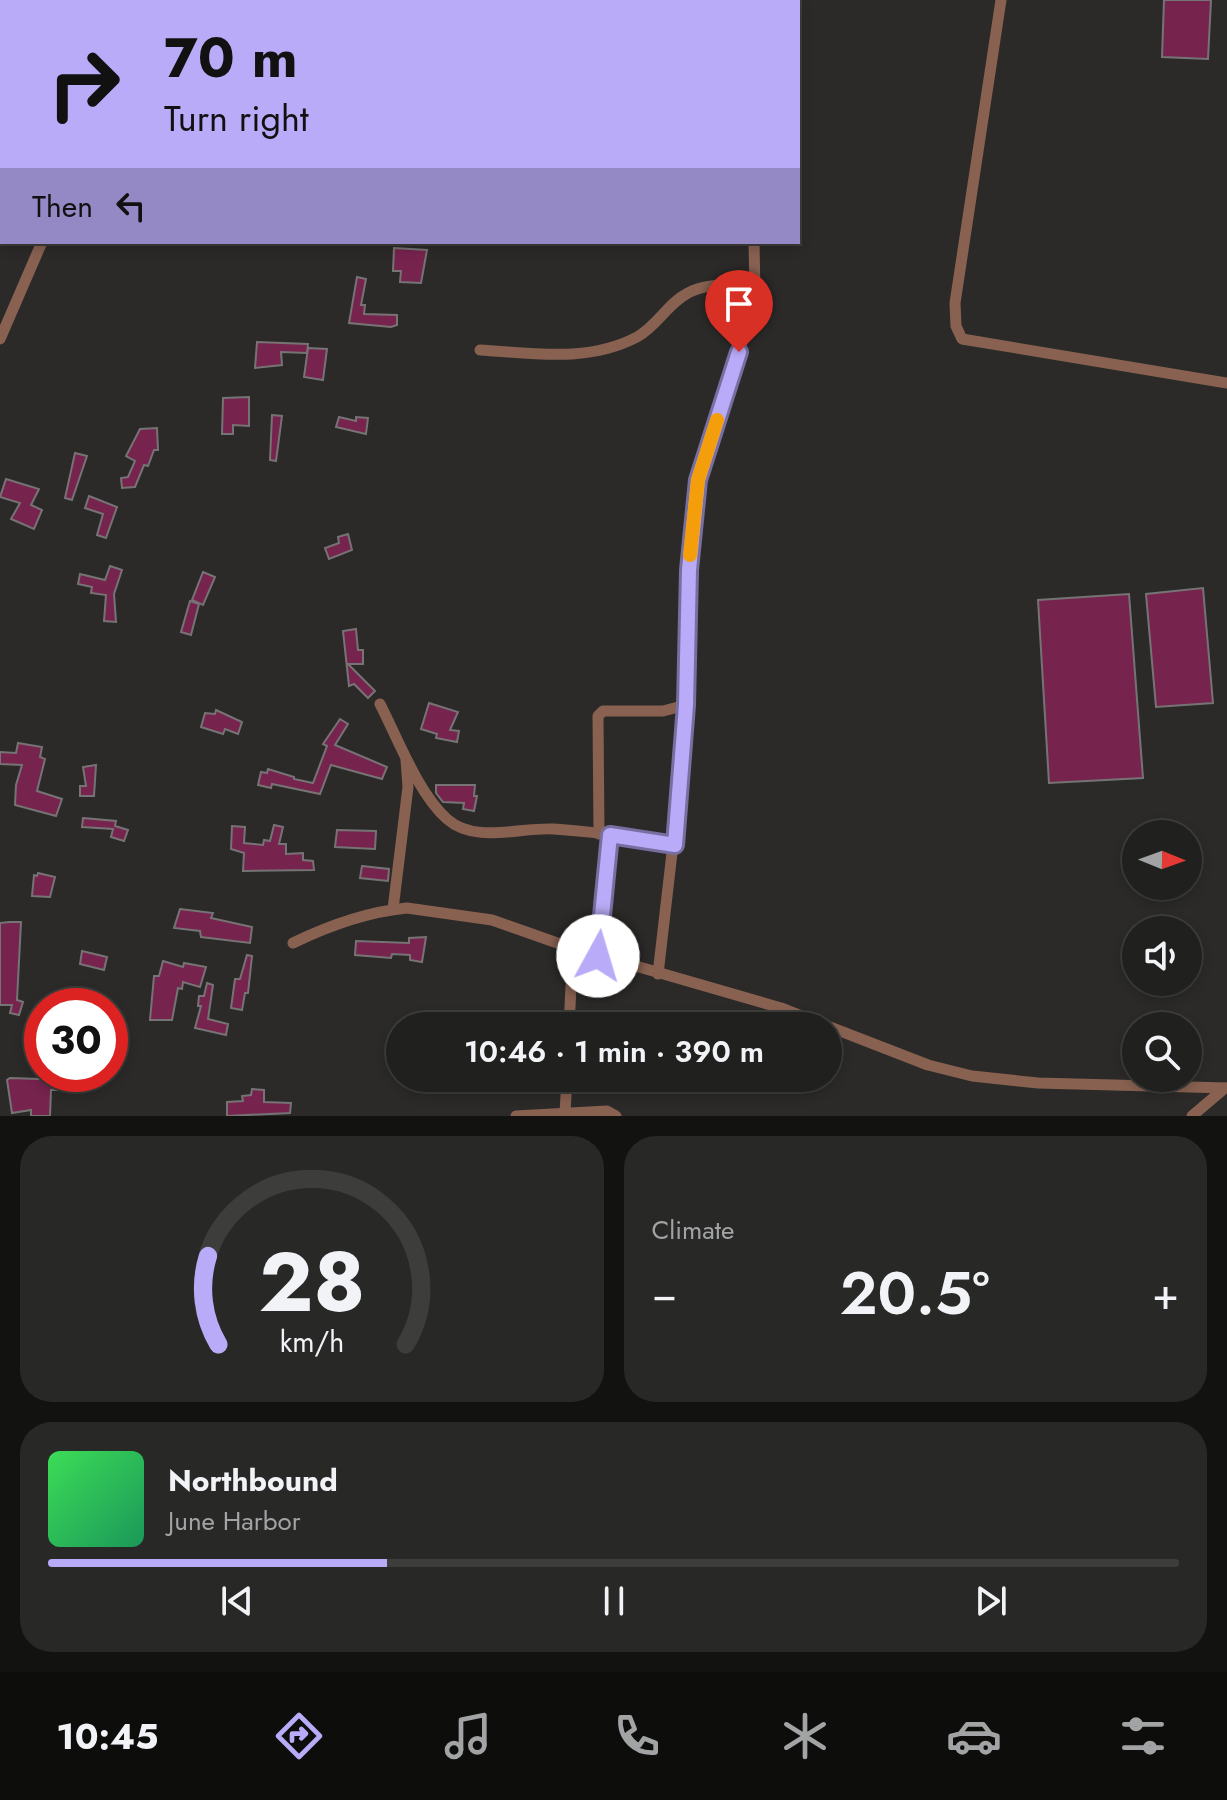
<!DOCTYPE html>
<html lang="en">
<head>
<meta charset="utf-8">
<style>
	body { margin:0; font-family:Jost,sans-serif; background:#282827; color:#f1f3f6; height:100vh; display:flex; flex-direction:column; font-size:30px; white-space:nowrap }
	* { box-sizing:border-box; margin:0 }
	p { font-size:26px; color:#a2a3a4 }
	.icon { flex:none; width:44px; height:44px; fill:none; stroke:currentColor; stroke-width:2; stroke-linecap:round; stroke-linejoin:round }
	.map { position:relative; height:1116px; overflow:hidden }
	.panel { display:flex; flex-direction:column; gap:20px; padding:20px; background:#121210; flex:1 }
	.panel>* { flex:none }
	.guide { position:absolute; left:0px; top:0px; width:800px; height:244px; box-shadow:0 4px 12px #0003,0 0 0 2px #3d3e3c; background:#b9abf7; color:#111; overflow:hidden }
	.needle { width:52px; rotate:91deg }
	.buttons { position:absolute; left:1122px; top:820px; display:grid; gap:16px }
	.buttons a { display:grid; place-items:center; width:80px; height:80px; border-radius:50%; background:#20201e; box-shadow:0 4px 12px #0003,0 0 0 2px #3d3e3c; font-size:40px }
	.speed { position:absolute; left:24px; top:988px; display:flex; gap:16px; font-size:40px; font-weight:700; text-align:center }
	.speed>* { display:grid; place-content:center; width:104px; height:104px; border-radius:50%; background:#20201e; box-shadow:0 4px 12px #0003,0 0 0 2px #3d3e3c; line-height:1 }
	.speed .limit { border:12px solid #d22; background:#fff; color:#111 }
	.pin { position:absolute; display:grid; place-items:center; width:68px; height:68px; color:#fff; margin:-82px -34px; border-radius:50% 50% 50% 0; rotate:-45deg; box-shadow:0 0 8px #0007 }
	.pin .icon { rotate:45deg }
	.me { position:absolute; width:88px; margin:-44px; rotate:6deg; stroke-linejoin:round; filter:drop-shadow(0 0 6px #0008) }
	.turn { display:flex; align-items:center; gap:28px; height:168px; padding:0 32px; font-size:36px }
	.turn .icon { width:104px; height:104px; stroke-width:2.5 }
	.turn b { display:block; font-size:56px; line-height:68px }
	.then { display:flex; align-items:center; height:76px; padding:0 32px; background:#0003; gap:16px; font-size:30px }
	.big { font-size:60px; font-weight:600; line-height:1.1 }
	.panel .card { flex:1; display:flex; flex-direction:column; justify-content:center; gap:12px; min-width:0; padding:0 28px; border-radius:32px; background:#282827 }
	.panel .dial { align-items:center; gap:0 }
	.dial svg { height:208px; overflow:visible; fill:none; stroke:#3d3e3c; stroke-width:7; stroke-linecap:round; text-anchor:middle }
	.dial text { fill:#f1f3f6; stroke:none }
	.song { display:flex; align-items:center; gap:24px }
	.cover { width:96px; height:96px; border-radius:12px; background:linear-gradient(135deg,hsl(130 70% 55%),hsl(150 70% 35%)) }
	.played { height:8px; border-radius:4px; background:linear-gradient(90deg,#b9abf7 30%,#3d3e3c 30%) }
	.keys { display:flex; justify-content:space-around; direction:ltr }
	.heat { display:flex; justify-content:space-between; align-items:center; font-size:44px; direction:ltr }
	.panel .tiles { flex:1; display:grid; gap:20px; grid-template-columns:1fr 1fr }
	.card:last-child { grid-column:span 2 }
	.trip { position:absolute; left:386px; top:1012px; width:456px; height:80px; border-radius:40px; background:#20201e; box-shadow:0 4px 12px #0003,0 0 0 2px #3d3e3c; font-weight:600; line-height:80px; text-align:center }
	.tab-bar { display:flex; height:128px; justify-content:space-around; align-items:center; background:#0d0d0c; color:#a2a3a4 }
	.tab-bar .icon { width:56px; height:56px }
	.tab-bar .selected { color:#b9abf7 }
	.tab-bar b { font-size:36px; color:#f1f3f6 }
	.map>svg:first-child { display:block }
	.building { fill:#76234e; stroke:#767374; stroke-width:2 }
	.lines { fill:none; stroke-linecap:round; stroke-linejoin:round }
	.minor { stroke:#886151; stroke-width:11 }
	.route-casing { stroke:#786fa1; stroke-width:20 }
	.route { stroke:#b9abf7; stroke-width:14 }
	.slow { stroke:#f59e0b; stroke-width:14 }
</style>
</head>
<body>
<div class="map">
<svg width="1227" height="1116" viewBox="0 0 1227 1116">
	<rect width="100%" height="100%" fill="#2b2a28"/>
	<g class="building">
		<path d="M1164,0H1211L1208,59L1162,57Z"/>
		<path d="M394,248L427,250L421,283L400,282L401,271H393Z"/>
		<path d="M357,277L366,279L361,305H365L364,314L397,315V325L391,327L349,323Z"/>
		<path d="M257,342L308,344L307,353L281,352L282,365L255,368Z"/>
		<path d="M308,348L327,349L323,380L304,377Z"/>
		<path d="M249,397V426L233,425V434H222L223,398Z"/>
		<path d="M272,415L282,416L276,461L270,460Z"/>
		<path d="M339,417L356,421V417L368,418L366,434L336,427Z"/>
		<path d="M157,428L158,450H154L148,466L144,465L135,487L122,488L121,478L128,477L135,461L126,456L140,429Z"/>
		<path d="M75,453L87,456L72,500L65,498Z"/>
		<path d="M6,479L39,489L31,505L42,510L34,529L11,519L20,503L0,497Z"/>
		<path d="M89,496L117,507L106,538L97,535L103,514L85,508Z"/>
		<path d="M348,534L352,550L329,559L325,548L339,543L338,537Z"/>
		<path d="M110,566L122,570L114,594L116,622L104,621L106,595L91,593L92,587L78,584L80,574L105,580Z"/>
		<path d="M203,572L215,577L203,605L192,600Z"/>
		<path d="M1203,588L1213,703L1156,707L1146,594Z"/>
		<path d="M1129,594L1143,778L1049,783L1038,600Z"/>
		<path d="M190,601L199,604L191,635L181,632Z"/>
		<path d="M356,629L358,650H363V664H348L375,691L368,698L354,684L349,686L343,631Z"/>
		<path d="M429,703L458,712L450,730L459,731L457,742L436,738L437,734L421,729Z"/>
		<path d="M216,710L242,722L238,734L225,729L223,734L201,727L205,713L215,714Z"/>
		<path d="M340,719L348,724L335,745L387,767L382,779L331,765L320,794L272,784L271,788L258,785L261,772L267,773L268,769L294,777V779L313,783L327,746L323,744Z"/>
		<path d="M18,743L42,747L40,757L45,759L37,791L62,799L56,816L15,805L16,785L22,765L0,764V752L16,753Z"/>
		<path d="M96,765L94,796H80V786H86L83,767Z"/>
		<path d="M436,785H475L474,796H477L474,811L463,809L464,803L443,802L436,793Z"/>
		<path d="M83,818L116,821L115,826L128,830L124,841L111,837L113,829L82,827Z"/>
		<path d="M274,825L283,827L279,844H286V854L303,853V860L313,861L314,870L243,871L244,853L231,849L232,826L245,827L244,843L263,845L264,840L270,841Z"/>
		<path d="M337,830L376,831L375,849L335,847Z"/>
		<path d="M362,866L389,869L388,881L360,878Z"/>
		<path d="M38,873L55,877L50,897L32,896L34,875L37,876Z"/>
		<path d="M180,909L213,913L211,918L252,927L250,943L201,937L200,931L174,928Z"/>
		<path d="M10,922H21L17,1000L23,1002L19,1015L10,1013L12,1005H0V923Z"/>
		<path d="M426,937L422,962L410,960V955L392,954L391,958L355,955L356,941L409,943V938Z"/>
		<path d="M82,951L107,957L104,970L80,964Z"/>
		<path d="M247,955L252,956L248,993H245L242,1010L231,1008L235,979H240Z"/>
		<path d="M163,961L183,967L184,963L206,967L200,987L183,982L182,989L178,988L172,1020H150L154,976H159Z"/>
		<path d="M207,983L213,985L208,1019L228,1024L226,1035L195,1028L201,1006H198L199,996H204Z"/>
		<path d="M10,1078L68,1080V1090H51L50,1116H31V1110L12,1113L7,1080Z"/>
		<path d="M252,1089L264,1090V1102L291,1103L290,1113L227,1116V1102L243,1101L242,1096L251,1095Z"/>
	</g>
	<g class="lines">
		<g class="minor">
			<path d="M43,0L44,2"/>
			<path d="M1001,0L955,303L956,326L962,339L1227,383"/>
			<path d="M624,2L633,0"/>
			<path d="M778,2V0"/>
			<path d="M0,339L42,242"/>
			<path d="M480,350C532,353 588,363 637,337C657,326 668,303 688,293C706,283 734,285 755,283"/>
			<path d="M380,704C398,739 418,793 447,819C475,844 520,827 554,829C594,832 635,836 675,845"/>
			<path d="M599,834L598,716L603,711H663L686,705"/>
			<path d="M393,909L408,787L406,760"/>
			<path d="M293,943C330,925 366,912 407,908L492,920L563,945L781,1008L928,1065L972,1076L1038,1083L1227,1088"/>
			<path d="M598,956L610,835"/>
			<path d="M658,974L684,749L689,570L698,480L750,317L755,292L754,242"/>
			<path d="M569,1026L573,948"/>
			<path d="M565,1113L567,1078"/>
			<path d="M516,1116L607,1111L616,1116"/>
			<path d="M1192,1116L1225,1088"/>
		</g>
	</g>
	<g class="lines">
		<defs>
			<path id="route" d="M598,956L610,835L675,845L686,705L689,570L698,480L739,352"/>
		</defs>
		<use href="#route" class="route-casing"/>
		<use href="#route" class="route"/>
		<path class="slow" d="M690,555L698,480L717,420"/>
	</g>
</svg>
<div class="buttons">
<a><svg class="needle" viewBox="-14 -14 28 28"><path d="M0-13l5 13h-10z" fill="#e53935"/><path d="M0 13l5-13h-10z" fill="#a2a3a4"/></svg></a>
<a><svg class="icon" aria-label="sound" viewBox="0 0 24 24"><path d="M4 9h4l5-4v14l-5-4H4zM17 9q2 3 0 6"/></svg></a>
<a><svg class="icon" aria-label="search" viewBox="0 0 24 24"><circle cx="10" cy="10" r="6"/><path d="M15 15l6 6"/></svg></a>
</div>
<div class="speed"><div class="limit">30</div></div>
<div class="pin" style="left:739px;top:352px;background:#d93025"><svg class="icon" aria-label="arrive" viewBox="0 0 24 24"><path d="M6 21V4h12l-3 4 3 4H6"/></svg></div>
<svg class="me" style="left:598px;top:956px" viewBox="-20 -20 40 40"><circle r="19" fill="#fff"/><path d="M0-13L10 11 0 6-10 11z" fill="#b9abf7"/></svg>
<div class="trip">10:46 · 1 min · 390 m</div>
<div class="guide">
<div class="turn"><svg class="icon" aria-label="right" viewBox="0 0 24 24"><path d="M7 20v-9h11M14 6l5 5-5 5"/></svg><div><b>70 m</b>Turn right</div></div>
<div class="then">Then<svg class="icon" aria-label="left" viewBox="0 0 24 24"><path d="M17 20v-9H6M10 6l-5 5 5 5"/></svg></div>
</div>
</div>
<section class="panel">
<div class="tiles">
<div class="card dial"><svg viewBox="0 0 100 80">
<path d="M14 69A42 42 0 1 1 86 69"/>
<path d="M14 69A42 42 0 0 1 10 35" stroke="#b9abf7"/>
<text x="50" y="56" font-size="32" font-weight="700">28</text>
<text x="50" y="72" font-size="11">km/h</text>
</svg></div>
<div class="card"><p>Climate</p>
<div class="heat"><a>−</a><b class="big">20.5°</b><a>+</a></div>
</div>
<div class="card">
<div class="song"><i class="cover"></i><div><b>Northbound</b><p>June Harbor</p></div></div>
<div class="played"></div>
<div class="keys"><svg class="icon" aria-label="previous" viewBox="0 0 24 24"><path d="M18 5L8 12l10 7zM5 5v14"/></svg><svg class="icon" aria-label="pause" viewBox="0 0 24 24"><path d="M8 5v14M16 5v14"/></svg><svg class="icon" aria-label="next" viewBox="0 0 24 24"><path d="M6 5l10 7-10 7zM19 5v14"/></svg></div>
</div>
</div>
</section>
<nav class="tab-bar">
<b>10:45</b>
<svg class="icon selected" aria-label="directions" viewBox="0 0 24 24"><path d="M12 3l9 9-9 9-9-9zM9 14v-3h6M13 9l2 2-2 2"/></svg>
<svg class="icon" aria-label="music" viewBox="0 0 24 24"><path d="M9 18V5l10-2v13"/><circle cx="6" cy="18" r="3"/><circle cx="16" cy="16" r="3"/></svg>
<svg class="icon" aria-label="phone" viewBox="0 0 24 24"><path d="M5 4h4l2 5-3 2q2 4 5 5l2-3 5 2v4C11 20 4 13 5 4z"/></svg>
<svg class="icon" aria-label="climate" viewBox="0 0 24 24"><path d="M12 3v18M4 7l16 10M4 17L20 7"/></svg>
<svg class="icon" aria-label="car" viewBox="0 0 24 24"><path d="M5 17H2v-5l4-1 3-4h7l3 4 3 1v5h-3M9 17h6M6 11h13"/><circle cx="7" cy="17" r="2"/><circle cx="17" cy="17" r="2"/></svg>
<svg class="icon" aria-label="filters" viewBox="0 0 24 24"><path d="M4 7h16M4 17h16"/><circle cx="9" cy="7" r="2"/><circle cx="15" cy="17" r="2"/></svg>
</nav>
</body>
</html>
